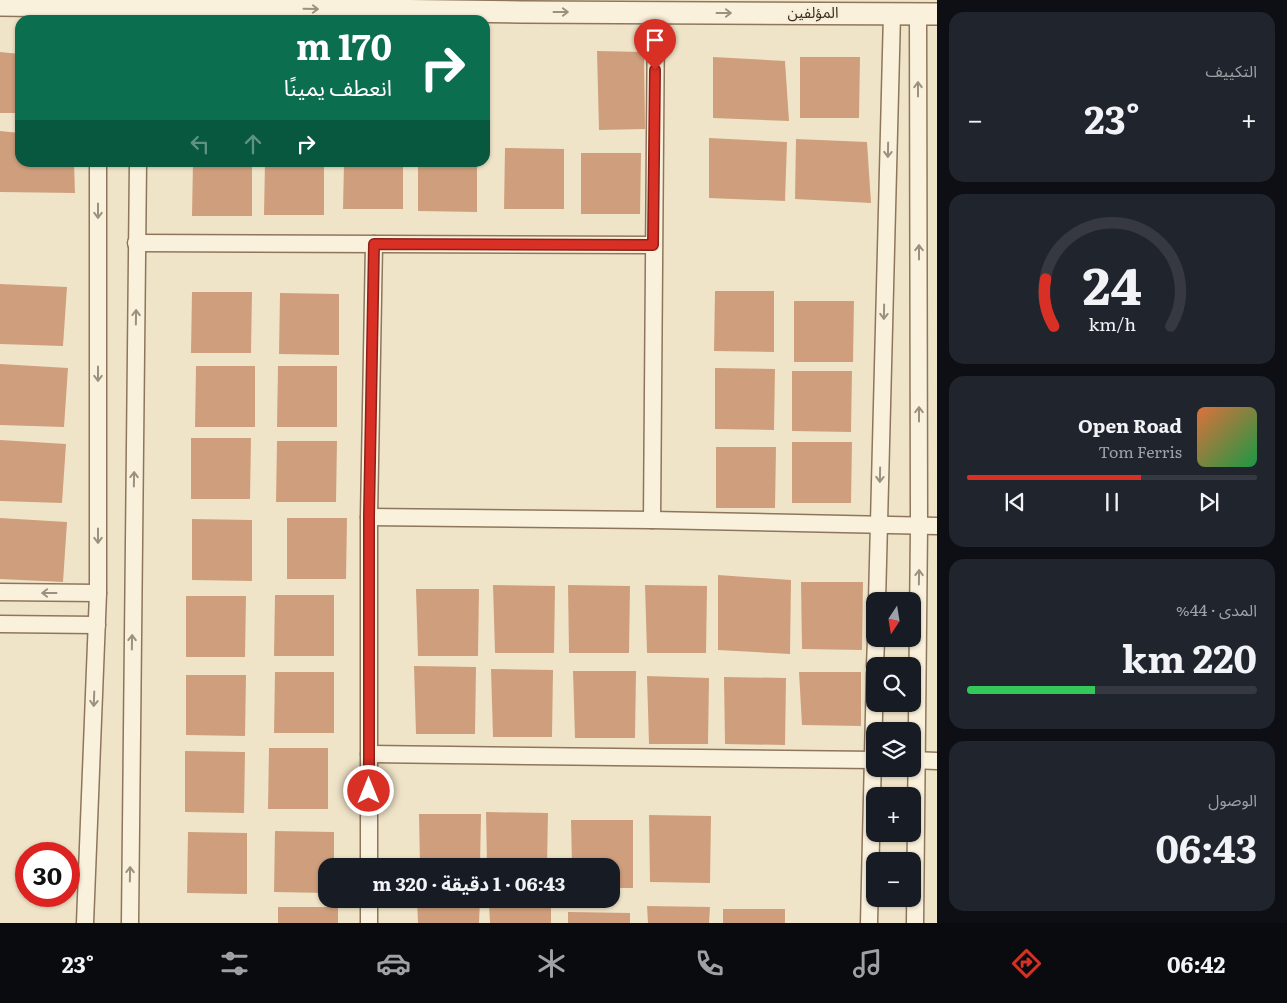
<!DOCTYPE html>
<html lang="ar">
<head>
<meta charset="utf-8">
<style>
	body { margin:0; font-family:Literata,"Noto Sans Arabic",serif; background:#20242c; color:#f1f3f6; direction:rtl; height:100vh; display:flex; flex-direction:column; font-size:19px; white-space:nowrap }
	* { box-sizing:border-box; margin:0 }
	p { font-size:16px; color:#9ea1a6 }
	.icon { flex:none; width:28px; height:28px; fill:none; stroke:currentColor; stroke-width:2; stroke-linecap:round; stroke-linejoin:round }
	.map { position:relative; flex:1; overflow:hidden; direction:ltr }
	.sheet { display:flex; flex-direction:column; gap:12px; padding:12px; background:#0d0f14; width:350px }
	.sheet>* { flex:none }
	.hud { position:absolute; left:15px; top:15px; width:475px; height:152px; border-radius:15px; box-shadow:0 1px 4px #0004; direction:rtl; background:#0b6e4f; color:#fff; overflow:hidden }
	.needle { width:32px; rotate:192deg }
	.controls { position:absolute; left:866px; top:592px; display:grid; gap:10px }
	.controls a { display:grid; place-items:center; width:55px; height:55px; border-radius:10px; background:#171b24; box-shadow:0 1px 4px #0004; font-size:25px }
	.speed { position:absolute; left:15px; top:842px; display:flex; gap:10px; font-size:25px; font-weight:700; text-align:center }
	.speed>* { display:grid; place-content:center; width:65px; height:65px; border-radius:50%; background:#171b24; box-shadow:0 1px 4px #0004; line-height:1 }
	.speed .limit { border:8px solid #d22; background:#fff; color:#111 }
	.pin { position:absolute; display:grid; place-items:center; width:42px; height:42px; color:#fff; margin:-51px -21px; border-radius:50% 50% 50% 0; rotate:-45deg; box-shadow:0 0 5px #0007 }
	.pin .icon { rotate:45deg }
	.me { position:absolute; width:55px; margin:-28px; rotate:0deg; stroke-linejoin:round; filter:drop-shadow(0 0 4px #0008) }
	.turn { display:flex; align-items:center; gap:18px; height:105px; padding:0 15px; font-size:22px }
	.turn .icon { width:65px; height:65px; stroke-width:2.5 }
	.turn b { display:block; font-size:35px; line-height:42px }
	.lanes { display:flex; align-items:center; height:48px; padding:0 15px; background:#0003; justify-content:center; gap:25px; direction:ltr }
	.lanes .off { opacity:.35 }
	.big { font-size:38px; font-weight:700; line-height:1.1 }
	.sheet .card { flex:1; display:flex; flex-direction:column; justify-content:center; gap:8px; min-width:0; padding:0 18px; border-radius:15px; background:#20242c }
	.sheet .dial { align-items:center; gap:0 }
	.dial svg { height:130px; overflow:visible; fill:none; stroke:#363941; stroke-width:7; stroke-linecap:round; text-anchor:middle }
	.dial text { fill:#f1f3f6; stroke:none }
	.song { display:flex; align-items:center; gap:15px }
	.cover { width:60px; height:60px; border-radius:8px; background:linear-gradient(135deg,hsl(20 70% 55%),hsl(140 70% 35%)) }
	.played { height:5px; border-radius:2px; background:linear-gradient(90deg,#d93025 60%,#363941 60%) }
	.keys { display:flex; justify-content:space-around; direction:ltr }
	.heat { display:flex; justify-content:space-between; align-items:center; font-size:28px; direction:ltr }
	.charge { height:8px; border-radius:4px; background:linear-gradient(90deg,#34c759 44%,#363941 0) }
	.trip { position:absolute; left:318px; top:858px; width:302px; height:50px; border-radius:15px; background:#171b24; box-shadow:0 1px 4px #0004; font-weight:700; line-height:50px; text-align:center; direction:rtl }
	.dock { display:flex; height:80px; justify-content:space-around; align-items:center; background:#090b0e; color:#9ea1a6 }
	.dock .icon { width:35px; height:35px }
	.dock .active { color:#d93025 }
	.dock b { font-size:22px; color:#f1f3f6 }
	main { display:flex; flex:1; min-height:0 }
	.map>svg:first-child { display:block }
	.building { fill:#cf9f7d }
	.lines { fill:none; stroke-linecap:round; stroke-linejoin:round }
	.minor-casing { stroke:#8d765c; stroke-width:19 }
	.tertiary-casing { stroke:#8d765c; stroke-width:24 }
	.minor { stroke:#faf1dc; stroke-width:16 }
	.tertiary { stroke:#faf1dc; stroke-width:21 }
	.oneway { stroke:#9c907e }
	.route-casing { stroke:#8d1f18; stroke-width:12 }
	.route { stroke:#d93025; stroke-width:9 }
	.labels { text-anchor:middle; stroke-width:4.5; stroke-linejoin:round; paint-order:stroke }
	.street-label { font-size:15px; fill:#3d2e20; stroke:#f7eed8 }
</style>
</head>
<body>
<main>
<section class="sheet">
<div class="card"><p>التكييف</p>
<div class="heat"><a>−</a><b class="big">23°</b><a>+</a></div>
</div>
<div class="card dial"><svg viewBox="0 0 100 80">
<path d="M14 69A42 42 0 1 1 86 69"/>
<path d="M14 69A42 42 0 0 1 9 40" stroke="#d93025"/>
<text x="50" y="56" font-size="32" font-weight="700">24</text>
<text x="50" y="72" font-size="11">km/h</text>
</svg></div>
<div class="card">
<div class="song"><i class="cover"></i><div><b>Open Road</b><p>Tom Ferris</p></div></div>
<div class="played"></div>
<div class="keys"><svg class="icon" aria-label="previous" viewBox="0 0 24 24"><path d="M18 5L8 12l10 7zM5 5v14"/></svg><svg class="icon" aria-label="pause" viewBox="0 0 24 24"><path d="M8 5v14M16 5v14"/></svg><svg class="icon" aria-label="next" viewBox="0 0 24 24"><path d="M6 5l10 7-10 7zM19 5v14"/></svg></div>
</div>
<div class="card"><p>المدى · 44%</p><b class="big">220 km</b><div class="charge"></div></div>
<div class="card"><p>الوصول</p><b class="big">06:43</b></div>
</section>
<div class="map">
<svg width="937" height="923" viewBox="0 0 937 923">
	<rect width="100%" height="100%" fill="#f0e4c8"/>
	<g class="building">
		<path d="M597,51L644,52L645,129L599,130Z"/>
		<path d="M0,52L20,54V113H0Z"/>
		<path d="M713,57L785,61L789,121L713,118Z"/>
		<path d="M800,57H860L859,118H800Z"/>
		<path d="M0,131L20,133V162H74L75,193L0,192Z"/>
		<path d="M709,138L787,142L785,201L709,198Z"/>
		<path d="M796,139L867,142L871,203L795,199Z"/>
		<path d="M505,148L564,149V209H504Z"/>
		<path d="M581,153H641L640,214H581Z"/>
		<path d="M193,162H252V216H192Z"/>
		<path d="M265,162H324V215H264Z"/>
		<path d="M344,162H403V209H343Z"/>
		<path d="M418,162H477V212L418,211Z"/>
		<path d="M0,284L67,287L63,346L0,344Z"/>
		<path d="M715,291H774V352L714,351Z"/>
		<path d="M192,292H252L251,353H191Z"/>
		<path d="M280,293L339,294V355L279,354Z"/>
		<path d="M794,301H854L853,362H794Z"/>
		<path d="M0,364L68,368L64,427L0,425Z"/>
		<path d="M196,366H255V427H195Z"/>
		<path d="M278,366H337V427H277Z"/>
		<path d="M715,368L775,369L774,430L715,429Z"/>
		<path d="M792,371H852L851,432L792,431Z"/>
		<path d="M191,438H251L250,499H191Z"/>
		<path d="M0,440L66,444L62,503L0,501Z"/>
		<path d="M277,441H337L336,502H276Z"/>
		<path d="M792,442H852L851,503H792Z"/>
		<path d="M716,447H776L775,508H716Z"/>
		<path d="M0,518L67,522L63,582L0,579Z"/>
		<path d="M287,518H347L346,579H287Z"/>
		<path d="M192,519L252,520V581L192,580Z"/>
		<path d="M718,575L791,580L790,654L718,650Z"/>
		<path d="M801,582H863L862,650L802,649Z"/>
		<path d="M493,585L555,586L554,653H495Z"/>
		<path d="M568,585L630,586L629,653H569Z"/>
		<path d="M645,585L707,586L706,653H647Z"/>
		<path d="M416,589H479L478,656H418Z"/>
		<path d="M275,595H334V656H274Z"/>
		<path d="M186,596H246L245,657H186Z"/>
		<path d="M414,666L476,667L475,734H416Z"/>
		<path d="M491,669L553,670L552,737H493Z"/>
		<path d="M573,671H636L635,738H575Z"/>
		<path d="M275,672H334V733H274Z"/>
		<path d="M799,672H861V726L802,725Z"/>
		<path d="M186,675H246L245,736L186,735Z"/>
		<path d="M647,676L709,678L708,744H649Z"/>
		<path d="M724,677L786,678L785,745L725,744Z"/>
		<path d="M269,748H328V809H268Z"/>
		<path d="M185,751L245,752L244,813L185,812Z"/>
		<path d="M486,812L548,813L547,866H487Z"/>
		<path d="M419,814H481L480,866H420Z"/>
		<path d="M649,815L711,816L710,883L650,882Z"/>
		<path d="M571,820H633V888H611V866H572Z"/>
		<path d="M275,831L334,832V866H326V893L274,892Z"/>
		<path d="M188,832L247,833V894L187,893Z"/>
		<path d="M417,899H480L479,923H418Z"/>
		<path d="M489,904L551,905V923H490Z"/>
		<path d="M647,906L710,907L709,923H648Z"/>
		<rect x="278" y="907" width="60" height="16"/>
		<rect x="723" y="909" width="62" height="14"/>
		<path d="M568,912L630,913V923H568Z"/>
	</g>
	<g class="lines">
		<defs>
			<g id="minor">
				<path d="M99,20V7"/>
				<path d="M136,243L653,245"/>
				<path d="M369,517L652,520L937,526"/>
				<path d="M652,520L656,12"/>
				<path d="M0,592L98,593"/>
				<path d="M877,601L892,14"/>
				<path d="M0,624L97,625"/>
				<path d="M875,666L876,639"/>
				<path d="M369,754L875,760"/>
				<path d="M912,760L937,761"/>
				<path d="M369,866V517L374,244"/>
				<path d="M85,923L98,593V162"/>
				<path d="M130,923L138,162"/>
				<path d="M369,923V899"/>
				<path d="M869,923L875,673"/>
				<path d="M915,923L919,526L918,14"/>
			</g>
			<path id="tertiary" d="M0,5L521,12L937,14"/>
		</defs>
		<use href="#minor" class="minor-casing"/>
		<use href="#tertiary" class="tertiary-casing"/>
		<use href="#minor" class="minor"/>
		<use href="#tertiary" class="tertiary"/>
	</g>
	<defs><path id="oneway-shaft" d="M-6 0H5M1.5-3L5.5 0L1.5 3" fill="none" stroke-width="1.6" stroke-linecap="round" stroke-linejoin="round" transform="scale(1.25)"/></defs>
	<g class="oneway">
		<use href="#oneway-shaft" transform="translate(311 9) rotate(1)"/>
		<use href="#oneway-shaft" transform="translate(561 12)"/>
		<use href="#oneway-shaft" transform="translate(724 13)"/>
		<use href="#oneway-shaft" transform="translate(918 89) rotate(-90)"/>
		<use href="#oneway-shaft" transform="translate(888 150) rotate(91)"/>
		<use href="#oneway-shaft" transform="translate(98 211) rotate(90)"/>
		<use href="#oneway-shaft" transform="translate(919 252) rotate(-90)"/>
		<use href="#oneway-shaft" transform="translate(884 312) rotate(91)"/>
		<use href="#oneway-shaft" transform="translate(136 317) rotate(-89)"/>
		<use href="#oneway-shaft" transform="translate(98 374) rotate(90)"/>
		<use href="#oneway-shaft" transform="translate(919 414) rotate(-90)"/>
		<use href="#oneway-shaft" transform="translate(880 475) rotate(91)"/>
		<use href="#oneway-shaft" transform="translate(134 479) rotate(-89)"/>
		<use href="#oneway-shaft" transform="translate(98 536) rotate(90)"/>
		<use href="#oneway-shaft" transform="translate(919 577) rotate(-89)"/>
		<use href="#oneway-shaft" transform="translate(49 593) rotate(-180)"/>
		<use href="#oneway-shaft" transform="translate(132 642) rotate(-89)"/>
		<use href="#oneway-shaft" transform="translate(94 699) rotate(92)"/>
		<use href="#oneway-shaft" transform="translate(130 874) rotate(-89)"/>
	</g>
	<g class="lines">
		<defs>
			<path id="route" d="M369,791V516L374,244L653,245L655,70"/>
		</defs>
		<use href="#route" class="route-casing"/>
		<use href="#route" class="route"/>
	</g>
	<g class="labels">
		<g class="street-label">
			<text x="813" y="18">المؤلفين</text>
		</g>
	</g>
</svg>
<div class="controls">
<a><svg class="needle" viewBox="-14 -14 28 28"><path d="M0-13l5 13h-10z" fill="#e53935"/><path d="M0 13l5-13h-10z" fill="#9ea1a6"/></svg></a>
<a><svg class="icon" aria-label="search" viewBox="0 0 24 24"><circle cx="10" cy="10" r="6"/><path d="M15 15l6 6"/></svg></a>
<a><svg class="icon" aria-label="layers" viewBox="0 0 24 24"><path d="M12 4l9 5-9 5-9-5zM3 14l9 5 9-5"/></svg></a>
<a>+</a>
<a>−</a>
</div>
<div class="speed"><div class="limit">30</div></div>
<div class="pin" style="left:655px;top:70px;background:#d93025"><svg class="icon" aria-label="arrive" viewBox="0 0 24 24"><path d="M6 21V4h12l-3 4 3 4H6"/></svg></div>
<svg class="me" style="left:369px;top:791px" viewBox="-20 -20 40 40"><circle r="17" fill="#d93025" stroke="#fff" stroke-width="3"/><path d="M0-11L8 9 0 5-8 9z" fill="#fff"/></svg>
<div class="trip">06:43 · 1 دقيقة · 320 m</div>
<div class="hud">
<div class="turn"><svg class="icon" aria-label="right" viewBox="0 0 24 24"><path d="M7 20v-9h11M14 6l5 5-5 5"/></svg><div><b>170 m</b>انعطف يمينًا</div></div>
<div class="lanes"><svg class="icon off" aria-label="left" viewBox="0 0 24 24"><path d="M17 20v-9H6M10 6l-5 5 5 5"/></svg><svg class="icon off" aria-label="ahead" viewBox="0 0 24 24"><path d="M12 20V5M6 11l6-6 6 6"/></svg><svg class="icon" aria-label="right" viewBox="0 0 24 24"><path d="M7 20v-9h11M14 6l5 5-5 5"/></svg></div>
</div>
</div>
</main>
<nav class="dock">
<b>06:42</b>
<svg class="icon active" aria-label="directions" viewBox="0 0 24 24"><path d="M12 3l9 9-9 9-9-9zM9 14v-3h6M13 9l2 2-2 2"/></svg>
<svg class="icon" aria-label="music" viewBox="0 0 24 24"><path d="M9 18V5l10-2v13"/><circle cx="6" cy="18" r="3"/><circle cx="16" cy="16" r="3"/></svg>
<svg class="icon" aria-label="phone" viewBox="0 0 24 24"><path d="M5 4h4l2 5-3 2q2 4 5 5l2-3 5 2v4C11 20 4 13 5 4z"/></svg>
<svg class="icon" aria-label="climate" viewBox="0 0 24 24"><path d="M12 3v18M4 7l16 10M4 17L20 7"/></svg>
<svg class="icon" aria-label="car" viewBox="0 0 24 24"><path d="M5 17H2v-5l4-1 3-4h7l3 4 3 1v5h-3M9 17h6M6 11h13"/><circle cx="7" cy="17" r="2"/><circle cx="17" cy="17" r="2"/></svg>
<svg class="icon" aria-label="filters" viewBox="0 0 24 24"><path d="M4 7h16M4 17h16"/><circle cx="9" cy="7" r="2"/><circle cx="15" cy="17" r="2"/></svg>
<b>23°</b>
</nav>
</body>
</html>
